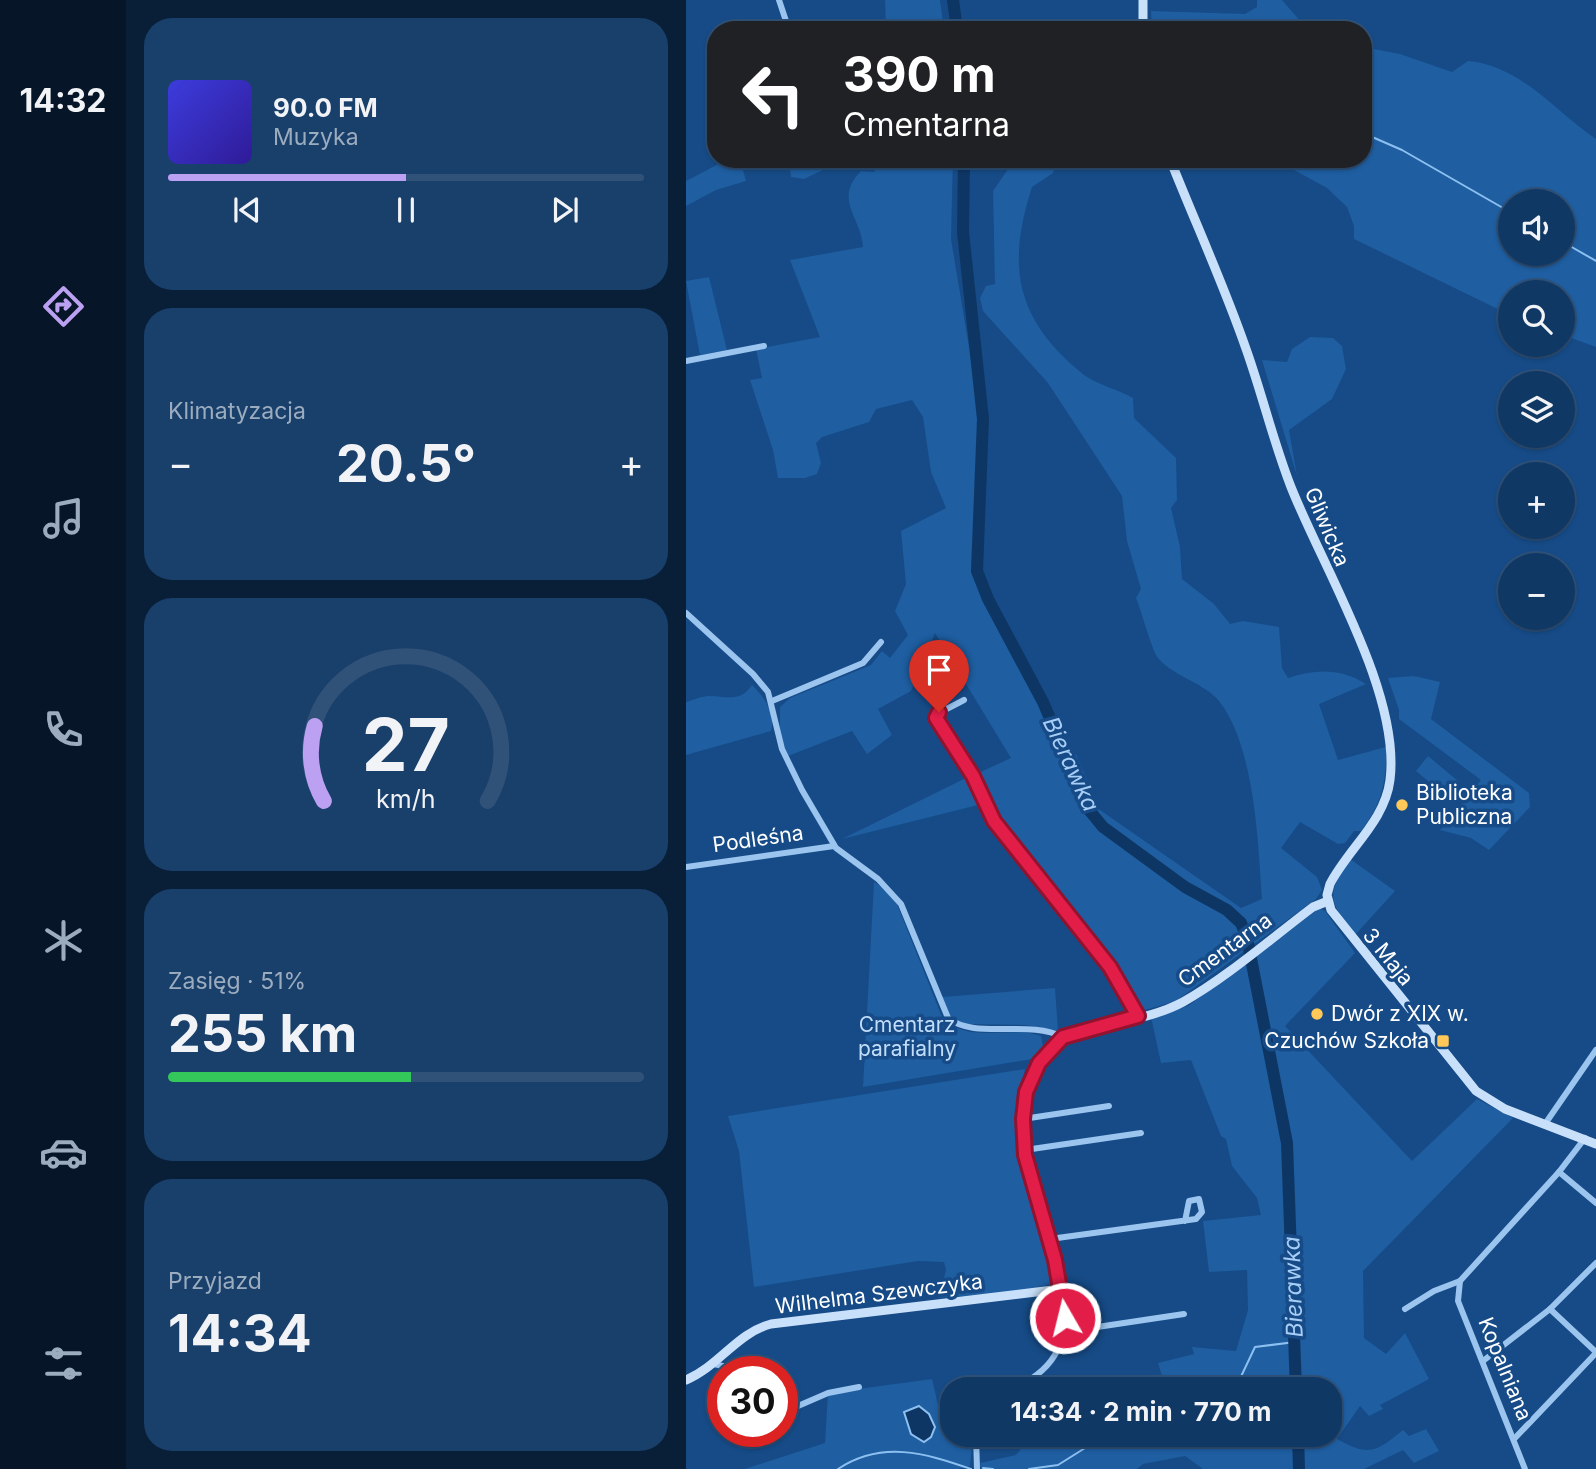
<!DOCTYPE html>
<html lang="pl">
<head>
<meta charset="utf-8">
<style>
	body { margin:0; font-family:Inter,sans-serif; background:#193f6b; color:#f1f3f6; height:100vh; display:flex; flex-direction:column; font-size:26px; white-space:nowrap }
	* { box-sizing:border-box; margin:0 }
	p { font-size:23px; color:#9cacbf }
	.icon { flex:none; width:38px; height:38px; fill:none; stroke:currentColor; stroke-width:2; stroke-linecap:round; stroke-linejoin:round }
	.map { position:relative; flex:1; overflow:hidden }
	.sheet { display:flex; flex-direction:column; gap:18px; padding:18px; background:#091f38; width:560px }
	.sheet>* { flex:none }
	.hud { position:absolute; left:21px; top:21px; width:665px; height:147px; border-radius:28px; box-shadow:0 2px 5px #0004,0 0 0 2px #305279; background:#202124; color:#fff; overflow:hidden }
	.controls { position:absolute; left:812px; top:189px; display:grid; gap:14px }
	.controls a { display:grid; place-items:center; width:77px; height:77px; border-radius:50%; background:#103865; box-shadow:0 2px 5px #0004,0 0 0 2px #305279; font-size:35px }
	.speed { position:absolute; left:21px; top:1356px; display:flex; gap:14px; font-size:35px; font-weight:700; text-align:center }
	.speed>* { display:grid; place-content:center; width:91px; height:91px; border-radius:50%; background:#103865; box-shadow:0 2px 5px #0004,0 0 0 2px #305279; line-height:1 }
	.speed .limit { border:10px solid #d22; background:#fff; color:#111 }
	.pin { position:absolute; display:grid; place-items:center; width:60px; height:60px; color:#fff; margin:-72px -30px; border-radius:50% 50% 50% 0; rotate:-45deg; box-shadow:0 0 7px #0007 }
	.pin .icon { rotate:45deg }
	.me { position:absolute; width:77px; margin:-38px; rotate:352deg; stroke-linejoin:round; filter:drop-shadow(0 0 5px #0008) }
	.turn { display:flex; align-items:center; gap:24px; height:147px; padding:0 21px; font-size:32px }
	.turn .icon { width:91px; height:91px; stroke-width:2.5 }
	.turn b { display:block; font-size:49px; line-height:60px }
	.big { font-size:52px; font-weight:700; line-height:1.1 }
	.sheet .tile { flex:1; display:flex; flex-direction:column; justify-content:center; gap:10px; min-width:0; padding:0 24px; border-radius:28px; background:#193f6b }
	.sheet .dial { align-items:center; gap:0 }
	.dial svg { height:182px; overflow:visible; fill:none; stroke:#305279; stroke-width:7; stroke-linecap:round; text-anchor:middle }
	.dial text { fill:#f1f3f6; stroke:none }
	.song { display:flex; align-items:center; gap:21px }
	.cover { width:84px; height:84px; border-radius:10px; background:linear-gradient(135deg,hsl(240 70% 55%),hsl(250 70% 35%)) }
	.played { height:7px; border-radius:4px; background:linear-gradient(90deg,#bca0f2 50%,#305279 50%) }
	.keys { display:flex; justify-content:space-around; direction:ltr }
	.heat { display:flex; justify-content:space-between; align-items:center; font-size:38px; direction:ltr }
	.charge { height:10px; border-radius:5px; background:linear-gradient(90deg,#34c759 51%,#305279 0) }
	.trip { position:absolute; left:254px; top:1377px; width:402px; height:70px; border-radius:28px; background:#103865; box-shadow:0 2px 5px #0004,0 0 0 2px #305279; font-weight:700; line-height:70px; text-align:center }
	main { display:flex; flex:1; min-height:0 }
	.tabs { display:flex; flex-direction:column; width:126px; justify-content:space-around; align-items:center; background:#061628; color:#9cacbf }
	.tabs .icon { width:49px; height:49px }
	.tabs .selected { color:#bca0f2 }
	.tabs b { font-size:32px; color:#f1f3f6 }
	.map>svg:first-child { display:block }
	.green { fill:#1e5ea1; fill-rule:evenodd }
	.water { fill:#0e3664; stroke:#8dc0f1; stroke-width:2 }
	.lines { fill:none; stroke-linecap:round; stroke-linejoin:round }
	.stream { stroke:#8dc0f1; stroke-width:2 }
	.river { stroke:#0e3664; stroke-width:12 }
	.street { stroke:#9bc4ee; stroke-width:6 }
	.secondary { stroke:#c9e0fa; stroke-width:9 }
	.route-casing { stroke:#92132f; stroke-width:18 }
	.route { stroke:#e11d48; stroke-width:12 }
	.poi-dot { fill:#ffc858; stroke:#164b87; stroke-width:2.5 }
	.labels { text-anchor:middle; stroke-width:7; stroke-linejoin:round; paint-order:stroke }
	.street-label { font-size:21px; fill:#fff; stroke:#164b87 }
	.poi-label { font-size:21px; fill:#fff; stroke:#164b87; text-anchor:start }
	.park-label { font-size:21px; fill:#c1ddfa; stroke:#164b87 }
	.water-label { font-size:23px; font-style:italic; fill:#a7cef6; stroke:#164b87 }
</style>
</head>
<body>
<main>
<nav class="tabs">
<b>14:32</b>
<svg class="icon selected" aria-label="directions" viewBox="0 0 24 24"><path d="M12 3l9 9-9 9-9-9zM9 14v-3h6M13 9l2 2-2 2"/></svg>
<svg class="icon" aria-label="music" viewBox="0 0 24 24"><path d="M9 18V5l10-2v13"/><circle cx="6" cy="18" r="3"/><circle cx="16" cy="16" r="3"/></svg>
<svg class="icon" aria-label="phone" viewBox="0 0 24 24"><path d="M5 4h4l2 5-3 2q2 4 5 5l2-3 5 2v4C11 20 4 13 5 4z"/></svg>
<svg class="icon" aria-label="climate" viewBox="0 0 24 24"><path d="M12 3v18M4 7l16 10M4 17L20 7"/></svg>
<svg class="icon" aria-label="car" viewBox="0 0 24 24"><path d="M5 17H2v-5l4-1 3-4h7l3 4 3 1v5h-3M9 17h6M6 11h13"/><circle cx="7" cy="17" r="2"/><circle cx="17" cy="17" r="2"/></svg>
<svg class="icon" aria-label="filters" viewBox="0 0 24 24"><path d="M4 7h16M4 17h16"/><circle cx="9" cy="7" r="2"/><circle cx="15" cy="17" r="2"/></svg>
</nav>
<section class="sheet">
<div class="tile">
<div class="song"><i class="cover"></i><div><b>90.0 FM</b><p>Muzyka</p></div></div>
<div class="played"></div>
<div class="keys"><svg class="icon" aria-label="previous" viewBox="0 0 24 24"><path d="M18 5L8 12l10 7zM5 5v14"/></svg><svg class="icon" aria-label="pause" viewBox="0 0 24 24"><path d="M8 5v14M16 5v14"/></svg><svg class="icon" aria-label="next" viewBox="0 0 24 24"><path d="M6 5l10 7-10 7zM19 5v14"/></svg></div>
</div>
<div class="tile"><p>Klimatyzacja</p>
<div class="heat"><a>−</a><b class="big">20.5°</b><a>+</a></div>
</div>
<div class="tile dial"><svg viewBox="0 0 100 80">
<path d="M14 69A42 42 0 1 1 86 69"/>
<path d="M14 69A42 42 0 0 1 10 36" stroke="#bca0f2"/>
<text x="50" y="56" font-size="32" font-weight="700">27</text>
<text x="50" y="72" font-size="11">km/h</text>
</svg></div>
<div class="tile"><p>Zasięg · 51%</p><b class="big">255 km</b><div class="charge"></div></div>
<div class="tile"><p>Przyjazd</p><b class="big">14:34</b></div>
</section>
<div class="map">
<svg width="910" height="1469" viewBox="0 0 910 1469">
	<rect width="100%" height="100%" fill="#164b87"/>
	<g class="green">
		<path d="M199,0H254L258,30H200Z"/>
		<path d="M571,0H596L622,30H466L465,11L559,14L571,7Z"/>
		<path d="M677,47L714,54L766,72L782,61C836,66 868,111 910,139V347L877,335V292H824V315L668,239V226L661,207L641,188L599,165L547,159H677ZM824,201H877V254H824Z"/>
		<path d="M42,159H93L62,165L57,170L60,181L30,190L0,206V181Z"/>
		<path d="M115,159H267L265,239L294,413L288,560L298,603L358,715L373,757L390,754L414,810L555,908L576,899C572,843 569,747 533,701C517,682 488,677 472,658C466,651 455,610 450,598L455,589L441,541L436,496L362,383L297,311L294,298L300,286L309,284L307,191L329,159H372L367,173L346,187C320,268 330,320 398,375C410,384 433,390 447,398L448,418L490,458L491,500L485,508L494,547L496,579L528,604L544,624L557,621L593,627L596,668L602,678C629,669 655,668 680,684L633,704L652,760L700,747C701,781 696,804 675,831H668L659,843L652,844L614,822L595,848L631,877L636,890L630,899L490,1001L459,1010L313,822L288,775L325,758L249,633L225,691L192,709L206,735L181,754L166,731L102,756L94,736V707L104,698L185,665L196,651L204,658L222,635L209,611L220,584L215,531L260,508L245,472L237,417L226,400L190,409L183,422L136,437L130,443L135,463L131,474L119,478H92L87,450L64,380L76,378L70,349L134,337L104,260L177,247C175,217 147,199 175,171L189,172L186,163L149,164L118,179L105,177L104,167Z"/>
		<path d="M23,277L41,350L14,355L0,281Z"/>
		<path d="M624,337L647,338L656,346L660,369L646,399L603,430L611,476L576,360L601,362L606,349Z"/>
		<path d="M728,676L754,682L745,719L843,793L844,807L803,850L785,838L754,830L795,780L713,719V710L702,678Z"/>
		<path d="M66,685C78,697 90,713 85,731L0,755V702C7,700 16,696 23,696C41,696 54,703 66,685Z"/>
		<path d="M742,756L772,781L760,796L730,771Z"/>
		<path d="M280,778L292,805L156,839Z"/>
		<path d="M664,859L709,891L669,935C643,901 639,896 664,859Z"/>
		<path d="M188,882L207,894L256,1017C281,1045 323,1025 355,1036L357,1046L346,1059L177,1087Z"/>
		<path d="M633,908L639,911L669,953L599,1026L726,1161L791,1099L827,1118L677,1271L678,1338L700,1354L719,1333L743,1379L694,1405L697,1409L683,1416L674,1406L651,1439C683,1457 690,1452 717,1430L723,1436L740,1429L753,1451L728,1463L717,1450L678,1469H517L499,1456L457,1464L451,1469H295L294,1463L330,1455L346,1435H644V1390L480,1389L472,1363L508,1354L506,1347L550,1351L562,1310L561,1270L523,1272L517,1221L575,1215L571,1198L546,1166L540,1139L535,1136L505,1060L475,1063L465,1017L502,1006Z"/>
		<path d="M369,988L372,1031L340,1025L278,1024L265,1018L256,997Z"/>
		<path d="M339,1069L330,1114L331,1146L371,1283L327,1292L253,1298L260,1270L258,1262L232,1261L68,1287L53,1151L42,1116Z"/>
		<path d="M246,1379L253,1409L266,1411V1435H287L284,1466L272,1469H59L139,1443L142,1393Z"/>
	</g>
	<path class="water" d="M233,1406L243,1414L249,1427L245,1437L238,1442L225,1434L218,1412Z"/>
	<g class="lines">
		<g class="stream">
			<path d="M269,20L281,30"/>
			<path d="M677,133L716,150L824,212"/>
			<path d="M877,242L910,261"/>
			<path d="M542,1390L551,1385L569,1347L609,1342"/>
			<path d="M297,1468L307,1469"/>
			<path d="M152,1469C196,1440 239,1453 285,1469"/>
			<path d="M343,1469L372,1465L407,1443L443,1435"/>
		</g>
		<g class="river">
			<path d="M267,0L271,30"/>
			<path d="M278,159L277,232L297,419L291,571L302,599L357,702L403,810L417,827L499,887L541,910L555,923L561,938L601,1143L610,1390"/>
			<path d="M612,1435L613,1469"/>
		</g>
		<g class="street">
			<path d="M93,0L103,30"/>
			<path d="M0,361L78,346"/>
			<path d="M0,613L67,674L82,692L96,749L116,790L150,848L192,879L215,904L262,1018C289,1040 342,1019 377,1037"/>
			<path d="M278,700L251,714V721L287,777L311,825L377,905L433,980L452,1016"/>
			<path d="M86,701L177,663L195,642"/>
			<path d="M0,867L148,846"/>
			<path d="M337,1119L423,1106"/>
			<path d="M859,1124L910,1050"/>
			<path d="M339,1150L455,1133"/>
			<path d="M873,1172L910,1203"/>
			<path d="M364,1239L510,1219L516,1212L513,1199L503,1201L499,1221"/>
			<path d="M719,1309L748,1291L774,1281"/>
			<path d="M864,1309L910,1352"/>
			<path d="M378,1332L498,1314"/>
			<path d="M797,1361L864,1309L910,1263"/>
			<path d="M28,1364L62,1372"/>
			<path d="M325,1390C375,1367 382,1340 375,1289"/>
			<path d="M96,1399L112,1406L142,1393L173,1387"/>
			<path d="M290,1435L291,1469"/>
			<path d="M829,1438L910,1353"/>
			<path d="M839,1469L772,1301L774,1281L873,1172L899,1138"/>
		</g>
		<g class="secondary">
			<path d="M457,0V30"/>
			<path d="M484,159C509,222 537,283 559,346C576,393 587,441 605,487C637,568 715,694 704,780C699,821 662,849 644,884L641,895L645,910L790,1091L819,1109L910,1144"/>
			<path d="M0,1380C33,1366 51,1333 85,1324L375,1289C366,1233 338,1181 337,1123C335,1008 431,1038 497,1002C540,978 587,937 627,907L642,901"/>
		</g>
	</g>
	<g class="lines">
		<defs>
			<path id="route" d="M253,712L250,718L287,776L308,821L424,967L452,1016L377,1037L353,1063L340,1092L337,1119L339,1155L369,1260L379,1318"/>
		</defs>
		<use href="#route" class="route-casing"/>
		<use href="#route" class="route"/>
	</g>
	<g class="poi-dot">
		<circle cx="716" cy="805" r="7"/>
		<circle cx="631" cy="1014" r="7"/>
		<rect x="750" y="1034" width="14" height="14" rx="3.5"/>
	</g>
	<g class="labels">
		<g class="street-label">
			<text transform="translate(641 527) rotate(67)" y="7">Gliwicka</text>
			<text transform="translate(72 839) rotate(-8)" y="7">Podleśna</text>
			<text transform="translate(539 950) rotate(-36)" y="7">Cmentarna</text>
			<text transform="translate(702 957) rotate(51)" y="7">3 Maja</text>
			<text transform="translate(193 1294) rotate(-7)" y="7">Wilhelma Szewczyka</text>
			<text transform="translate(819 1369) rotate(68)" y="7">Kopalniana</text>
		</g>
		<g class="poi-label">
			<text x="730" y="800">Biblioteka<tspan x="730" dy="24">Publiczna</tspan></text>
			<text x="645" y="1021">Dwór z XIX w.</text>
			<text x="743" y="1048" text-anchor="end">Czuchów Szkoła</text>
		</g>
		<g class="park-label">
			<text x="221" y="1032">Cmentarz<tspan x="221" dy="24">parafialny</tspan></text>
		</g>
		<g class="water-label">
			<text transform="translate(385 764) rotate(65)" y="8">Bierawka</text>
			<text transform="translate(607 1287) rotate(-92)" y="8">Bierawka</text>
		</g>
	</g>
</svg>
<div class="controls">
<a><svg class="icon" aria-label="sound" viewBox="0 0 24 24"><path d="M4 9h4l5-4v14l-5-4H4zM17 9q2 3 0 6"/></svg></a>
<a><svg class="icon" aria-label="search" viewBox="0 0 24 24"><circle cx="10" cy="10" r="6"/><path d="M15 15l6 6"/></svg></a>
<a><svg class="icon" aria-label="layers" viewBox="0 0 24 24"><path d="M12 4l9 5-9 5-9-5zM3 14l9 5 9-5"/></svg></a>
<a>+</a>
<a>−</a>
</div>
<div class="speed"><div class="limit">30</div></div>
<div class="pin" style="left:253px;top:712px;background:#d93025"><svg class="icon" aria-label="arrive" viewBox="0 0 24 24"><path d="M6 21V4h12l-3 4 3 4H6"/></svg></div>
<svg class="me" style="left:379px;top:1318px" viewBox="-20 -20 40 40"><circle r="17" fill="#e11d48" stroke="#fff" stroke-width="3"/><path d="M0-11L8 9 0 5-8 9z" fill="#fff"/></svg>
<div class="trip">14:34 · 2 min · 770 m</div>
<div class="hud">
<div class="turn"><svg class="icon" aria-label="left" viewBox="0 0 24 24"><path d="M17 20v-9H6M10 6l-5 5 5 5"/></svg><div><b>390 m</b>Cmentarna</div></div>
</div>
</div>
</main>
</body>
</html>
